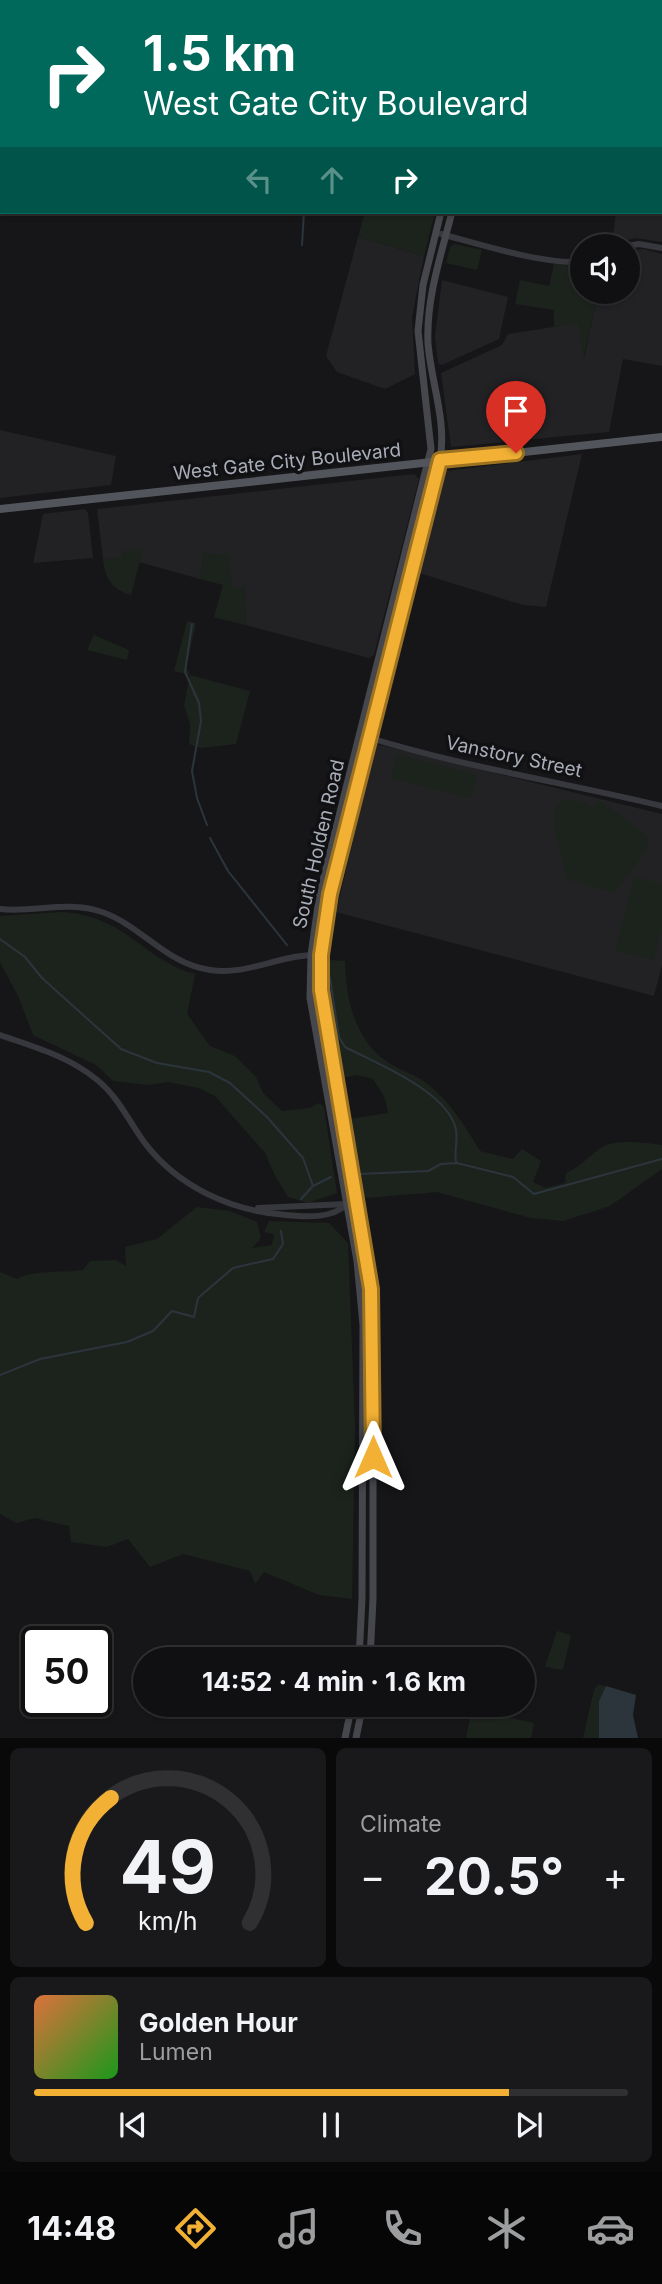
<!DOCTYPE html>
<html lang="en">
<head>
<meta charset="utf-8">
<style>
	body { margin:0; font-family:Inter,sans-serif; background:#19191b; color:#f1f3f6; height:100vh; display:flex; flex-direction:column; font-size:26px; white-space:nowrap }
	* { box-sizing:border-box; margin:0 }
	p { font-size:23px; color:#9c9d9f }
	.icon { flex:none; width:38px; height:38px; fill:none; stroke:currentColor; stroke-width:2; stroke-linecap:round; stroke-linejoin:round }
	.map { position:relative; height:1738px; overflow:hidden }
	.drawer { display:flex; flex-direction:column; gap:10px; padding:10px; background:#09090a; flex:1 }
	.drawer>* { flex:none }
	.banner { position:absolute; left:0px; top:0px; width:663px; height:214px; box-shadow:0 2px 5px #0004,0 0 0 2px #303032; background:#00695c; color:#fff; overflow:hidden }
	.fabs { position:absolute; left:570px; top:234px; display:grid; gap:14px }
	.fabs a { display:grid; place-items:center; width:70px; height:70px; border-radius:50%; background:#101012; box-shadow:0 2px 5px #0004,0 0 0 2px #303032; font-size:35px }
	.speed { position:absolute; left:21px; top:1626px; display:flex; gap:14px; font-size:35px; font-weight:700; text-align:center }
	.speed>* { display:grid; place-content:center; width:91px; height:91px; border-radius:50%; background:#101012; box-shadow:0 2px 5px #0004,0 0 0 2px #303032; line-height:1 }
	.speed .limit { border:4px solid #111; border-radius:10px; background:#fff; color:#111 }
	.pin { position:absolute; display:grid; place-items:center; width:60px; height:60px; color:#fff; margin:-72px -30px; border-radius:50% 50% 50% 0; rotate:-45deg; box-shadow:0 0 7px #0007 }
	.pin .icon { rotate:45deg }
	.me { position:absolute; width:77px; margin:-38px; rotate:0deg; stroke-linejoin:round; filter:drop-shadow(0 0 5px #0008) }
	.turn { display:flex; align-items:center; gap:24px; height:147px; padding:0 28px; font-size:32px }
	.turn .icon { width:91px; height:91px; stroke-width:2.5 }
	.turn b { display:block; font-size:49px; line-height:60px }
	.lanes { display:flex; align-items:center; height:66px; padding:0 28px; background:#0003; justify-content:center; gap:35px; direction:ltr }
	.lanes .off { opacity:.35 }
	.big { font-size:52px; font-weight:700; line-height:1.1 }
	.drawer .tile { flex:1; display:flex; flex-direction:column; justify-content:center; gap:10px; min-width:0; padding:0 24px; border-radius:10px; background:#19191b }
	.drawer .dial { align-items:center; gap:0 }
	.dial svg { height:182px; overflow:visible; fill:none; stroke:#303032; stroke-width:7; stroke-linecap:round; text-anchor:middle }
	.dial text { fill:#f1f3f6; stroke:none }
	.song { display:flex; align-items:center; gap:21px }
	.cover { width:84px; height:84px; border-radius:10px; background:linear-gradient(135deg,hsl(20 70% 55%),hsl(120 70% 35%)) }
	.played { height:7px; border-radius:4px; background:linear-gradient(90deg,#f2b134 80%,#303032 80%) }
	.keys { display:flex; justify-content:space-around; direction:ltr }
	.heat { display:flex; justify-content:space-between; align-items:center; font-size:38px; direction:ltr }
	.drawer .tiles { flex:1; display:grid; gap:10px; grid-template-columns:1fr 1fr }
	.tile:last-child { grid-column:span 2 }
	.trip { position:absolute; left:133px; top:1647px; width:402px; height:70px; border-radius:35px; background:#101012; box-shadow:0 2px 5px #0004,0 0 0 2px #303032; font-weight:700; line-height:70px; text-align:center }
	.dock { display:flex; height:112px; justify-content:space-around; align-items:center; background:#060607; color:#9c9d9f }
	.dock .icon { width:49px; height:49px }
	.dock .on { color:#f2b134 }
	.dock b { font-size:32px; color:#f1f3f6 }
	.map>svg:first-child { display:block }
	.built { fill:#222225 }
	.green { fill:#1c231d }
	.water { fill:#2c353c }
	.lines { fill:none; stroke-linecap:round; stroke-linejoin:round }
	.stream { stroke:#2c353c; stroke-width:2 }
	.tertiary { stroke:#37383d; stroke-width:6 }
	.secondary { stroke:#45474d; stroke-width:7 }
	.primary { stroke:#53555c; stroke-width:8 }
	.motorway { stroke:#63666e; stroke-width:9 }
	.route-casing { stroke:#9d7322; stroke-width:18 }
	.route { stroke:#f2b134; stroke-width:12 }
	.labels { text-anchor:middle; stroke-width:7; stroke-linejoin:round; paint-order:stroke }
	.street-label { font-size:19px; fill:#a8adb8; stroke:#111113 }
</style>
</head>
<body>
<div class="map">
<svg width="662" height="1738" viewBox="0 0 662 1738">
	<rect width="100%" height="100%" fill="#161618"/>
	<g class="built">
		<path d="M662,62V242L635,238L612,244L616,212H662Z"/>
		<path d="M358,237L424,256L412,317L415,374L385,389L337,372L326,356Z"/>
		<path d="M643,249L662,254V366L623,359L609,432L451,447L441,373L502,345L508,334L579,323L584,358L598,292H628V251Z"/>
		<path d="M442,280L508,297L499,339L442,365L438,363L435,336Z"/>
		<path d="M0,430L116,456L111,485L0,498Z"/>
		<path d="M582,454L546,607L523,605L419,573L446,471Z"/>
		<path d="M414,474L419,479L374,655L369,658L246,625L244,587H232L204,553L200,579L139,562L142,549L121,558L103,559L97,509Z"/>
		<path d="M85,509L88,513L93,558L33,563L43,514Z"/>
		<path d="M376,744L662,814V965L654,996L336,912Z"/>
	</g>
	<g class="green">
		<path d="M365,212H435L424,256L358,237Z"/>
		<path d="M454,244L482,250L477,270L446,263L450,248Z"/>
		<path d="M554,264L583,267V292H598L583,360L579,324L554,327V310L515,304L520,280L549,286Z"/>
		<path d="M143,549L131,595C111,589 105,578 103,559L121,558L123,550Z"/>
		<path d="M204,553L229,555L232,587H244L246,625L214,617L223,585L200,579Z"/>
		<path d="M187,621L196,623L186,667L190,675L250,691L236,744L201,748L189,744L190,724L184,705L190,675L174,671Z"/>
		<path d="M94,635L129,650L127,660L87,650Z"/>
		<path d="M397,754L477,775L471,799L391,778Z"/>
		<path d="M562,800L585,802L592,806L599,800L648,836L647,849L615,893L566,879C566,859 542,814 562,800Z"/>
		<path d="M634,876L662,884V927L654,960L615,951Z"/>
		<path d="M62,912C127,916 141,959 195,974L187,1014L210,1046L235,1056L256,1077L263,1093L282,1111L310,1108L319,1103L324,1107L337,1193L308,1203L288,1197C280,1183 270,1169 266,1154L215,1096L199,1088L168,1082L147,1085L113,1081L96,1065L33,1035L19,998L0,962V916Z"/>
		<path d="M329,960L345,961C346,1001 355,1043 392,1065C402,1071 413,1074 422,1080C448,1098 464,1124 480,1151L513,1159L522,1149L541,1161L533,1182L545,1188L565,1183L566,1173C582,1166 590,1154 604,1146C619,1139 646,1143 662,1145V1169L610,1206L563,1221L531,1218L437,1192L366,1198L362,1195L349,1119L388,1113L385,1098L373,1079L357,1075L341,1078L329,1011Z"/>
		<path d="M197,1207L230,1211L257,1222L261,1238L252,1248L272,1245L274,1234L264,1232L269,1221L329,1223L348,1243L355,1428L352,1599L319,1595L264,1572L255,1584L250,1571L183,1554L150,1567L128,1539L107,1547L71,1542L69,1526L35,1518L16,1523L0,1514V1272L17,1279C31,1270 63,1273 83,1270L90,1261L116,1260L126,1266L125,1247L157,1239Z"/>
		<path d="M557,1631L571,1635L563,1670L545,1667Z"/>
		<path d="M598,1685L606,1686L599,1701V1738H583L594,1690Z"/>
		<path d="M472,1709L534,1723L531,1738H466Z"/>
	</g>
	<path class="water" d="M606,1686L636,1695L633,1715L638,1738H599V1701Z"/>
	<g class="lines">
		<g class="stream">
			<path d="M325,0L326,2"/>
			<path d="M302,245L304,212"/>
			<path d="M192,624L185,672L199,703L201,721L192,771L197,798L207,825"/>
			<path d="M210,838L228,871L287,945"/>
			<path d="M0,939L25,957L42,978L121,1049L157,1063L209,1072L230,1083L267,1117L303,1158L313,1186"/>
			<path d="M330,978L339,1037L345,1047C376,1063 449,1092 456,1130C458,1140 454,1151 456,1162"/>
			<path d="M359,1174L428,1171L441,1164L457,1163L513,1177L534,1194L662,1159"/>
			<path d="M301,1199L313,1186L331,1177"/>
			<path d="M0,1375L40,1359L127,1342L153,1331L172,1311L194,1317L198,1298L233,1268L273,1259L283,1244L281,1231"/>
		</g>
		<g class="tertiary">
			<path d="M441,234C475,243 552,267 583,261"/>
			<path d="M621,247L639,244L662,248"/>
			<path d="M364,736C462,767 563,782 662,806"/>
			<path d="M0,909C35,913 67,900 102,912C142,926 166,964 210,970C248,976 282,953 321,955"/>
			<path d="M0,1035C34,1047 68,1056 96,1079C118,1096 128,1120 144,1142C178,1187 231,1211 286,1215C306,1217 332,1219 347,1204"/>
			<path d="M258,1208L347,1204"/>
		</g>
		<g class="secondary">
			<path d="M508,2L509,0"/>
			<path d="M522,2L524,0"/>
			<path d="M359,1659L362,1599L363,1325L357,1261L310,998L311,955L320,892L431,449L418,331L423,285L441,212"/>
			<path d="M370,1659L373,1599V1313L368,1269L324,1017L321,955L329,894L440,460C447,420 431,383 428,343C426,299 441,255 452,212"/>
			<path d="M345,1738L352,1704"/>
			<path d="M356,1738L363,1704"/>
		</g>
		<path class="primary" d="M0,509L662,437"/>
		<g class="motorway">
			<path d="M611,0L614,2"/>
			<path d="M639,0L643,2"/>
			<path d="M662,11V12"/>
		</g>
	</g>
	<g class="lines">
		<defs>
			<path id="route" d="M373,1457L371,1289L321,990V955L330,894L440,460L516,453"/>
		</defs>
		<use href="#route" class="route-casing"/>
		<use href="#route" class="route"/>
	</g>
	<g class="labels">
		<g class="street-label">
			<text transform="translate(287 461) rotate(-6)" y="7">West Gate City Boulevard</text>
			<text transform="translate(514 756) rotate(12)" y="7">Vanstory Street</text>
			<text transform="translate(318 844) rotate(-77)" y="7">South Holden Road</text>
		</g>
	</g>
</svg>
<div class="fabs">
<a><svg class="icon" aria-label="sound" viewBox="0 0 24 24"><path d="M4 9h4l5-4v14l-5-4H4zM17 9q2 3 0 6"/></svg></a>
</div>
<div class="speed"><div class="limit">50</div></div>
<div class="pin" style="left:516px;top:453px;background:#d93025"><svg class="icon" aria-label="arrive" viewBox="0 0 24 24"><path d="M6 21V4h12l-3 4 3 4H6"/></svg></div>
<svg class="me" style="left:373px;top:1457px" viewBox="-20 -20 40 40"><path d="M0-17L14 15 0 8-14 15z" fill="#f2b134" stroke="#fff" stroke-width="4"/></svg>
<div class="trip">14:52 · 4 min · 1.6 km</div>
<div class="banner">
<div class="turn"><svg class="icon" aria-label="right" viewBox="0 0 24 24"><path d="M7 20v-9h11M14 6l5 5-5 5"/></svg><div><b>1.5 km</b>West Gate City Boulevard</div></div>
<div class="lanes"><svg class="icon off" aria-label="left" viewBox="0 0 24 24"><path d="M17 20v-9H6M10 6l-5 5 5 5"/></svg><svg class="icon off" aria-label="ahead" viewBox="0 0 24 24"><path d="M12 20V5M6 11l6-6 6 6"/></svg><svg class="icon" aria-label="right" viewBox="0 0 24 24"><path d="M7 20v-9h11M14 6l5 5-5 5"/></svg></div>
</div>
</div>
<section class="drawer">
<div class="tiles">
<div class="tile dial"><svg viewBox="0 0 100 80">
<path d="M14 69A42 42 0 1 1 86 69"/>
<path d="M14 69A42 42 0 0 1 25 14" stroke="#f2b134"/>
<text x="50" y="56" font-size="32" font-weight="700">49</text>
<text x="50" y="72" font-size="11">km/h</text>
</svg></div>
<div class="tile"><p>Climate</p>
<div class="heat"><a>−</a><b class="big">20.5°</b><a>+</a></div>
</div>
<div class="tile">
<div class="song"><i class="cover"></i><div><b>Golden Hour</b><p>Lumen</p></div></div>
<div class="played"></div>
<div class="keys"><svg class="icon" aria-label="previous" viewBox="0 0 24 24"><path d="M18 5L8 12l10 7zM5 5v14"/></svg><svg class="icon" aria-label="pause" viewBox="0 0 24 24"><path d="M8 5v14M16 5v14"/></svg><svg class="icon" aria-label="next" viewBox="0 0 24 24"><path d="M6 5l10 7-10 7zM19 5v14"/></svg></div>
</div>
</div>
</section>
<nav class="dock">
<b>14:48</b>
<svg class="icon on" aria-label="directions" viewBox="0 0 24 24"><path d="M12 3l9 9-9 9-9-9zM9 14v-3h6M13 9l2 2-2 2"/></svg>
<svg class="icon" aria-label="music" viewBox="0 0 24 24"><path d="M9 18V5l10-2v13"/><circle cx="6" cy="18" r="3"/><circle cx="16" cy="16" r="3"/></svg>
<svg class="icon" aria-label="phone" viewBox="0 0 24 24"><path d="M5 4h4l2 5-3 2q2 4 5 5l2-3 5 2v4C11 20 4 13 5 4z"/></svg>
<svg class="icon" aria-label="climate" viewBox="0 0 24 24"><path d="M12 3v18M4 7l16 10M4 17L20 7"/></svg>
<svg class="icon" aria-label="car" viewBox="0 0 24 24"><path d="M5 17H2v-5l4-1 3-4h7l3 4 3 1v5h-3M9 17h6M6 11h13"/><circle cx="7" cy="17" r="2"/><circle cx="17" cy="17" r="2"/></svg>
</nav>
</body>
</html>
